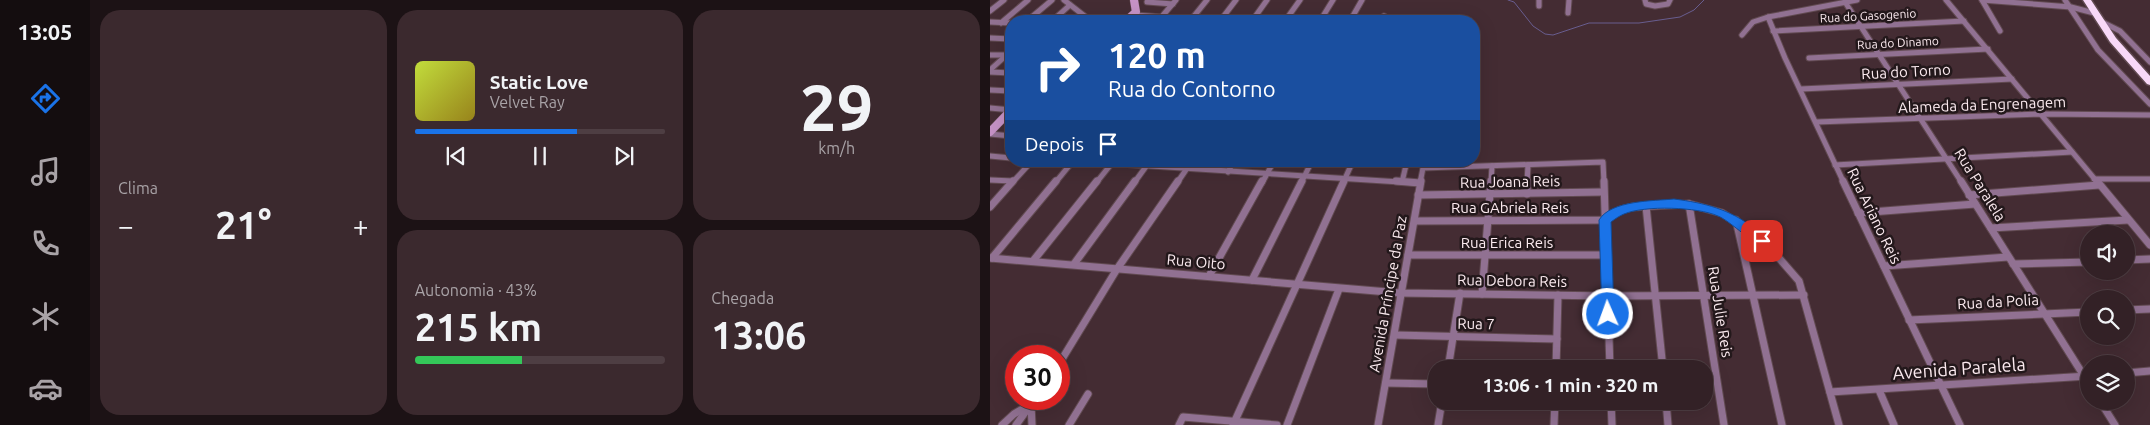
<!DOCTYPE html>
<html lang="pt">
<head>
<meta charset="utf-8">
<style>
	body { margin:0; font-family:Ubuntu,sans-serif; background:#3b292e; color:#f1f3f6; height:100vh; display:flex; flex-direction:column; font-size:19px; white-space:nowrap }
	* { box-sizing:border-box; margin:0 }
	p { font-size:16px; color:#a9a3a7 }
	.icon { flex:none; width:28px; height:28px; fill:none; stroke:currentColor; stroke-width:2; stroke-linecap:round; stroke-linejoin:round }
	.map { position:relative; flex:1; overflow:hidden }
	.panel { display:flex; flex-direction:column; gap:10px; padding:10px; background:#1c1215; width:900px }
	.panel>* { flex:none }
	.hud { position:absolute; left:15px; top:15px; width:475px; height:152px; border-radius:20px; box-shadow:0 5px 20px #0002,0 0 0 1px #4e3e43; background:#1a4fa0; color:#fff; overflow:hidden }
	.tools { position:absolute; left:1090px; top:225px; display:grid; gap:10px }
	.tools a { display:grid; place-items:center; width:55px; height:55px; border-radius:50%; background:#332126; box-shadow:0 5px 20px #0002,0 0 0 1px #4e3e43; font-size:25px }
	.speed { position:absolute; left:15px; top:345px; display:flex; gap:10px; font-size:25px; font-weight:700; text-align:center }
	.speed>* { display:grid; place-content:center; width:65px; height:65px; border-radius:50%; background:#332126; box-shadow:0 5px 20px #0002,0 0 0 1px #4e3e43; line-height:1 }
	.speed .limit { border:8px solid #d22; background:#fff; color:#111 }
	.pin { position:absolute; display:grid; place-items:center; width:42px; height:42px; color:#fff; margin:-21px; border-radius:10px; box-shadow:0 2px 8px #0006 }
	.me { position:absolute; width:55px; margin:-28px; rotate:358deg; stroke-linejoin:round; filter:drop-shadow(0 0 4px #0008) }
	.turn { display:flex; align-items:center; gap:18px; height:105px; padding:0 20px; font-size:22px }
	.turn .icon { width:65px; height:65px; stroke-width:2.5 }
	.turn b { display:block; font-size:35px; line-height:42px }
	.then { display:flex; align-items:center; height:48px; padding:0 20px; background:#0003; gap:10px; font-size:19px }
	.big { font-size:38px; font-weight:700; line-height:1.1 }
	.panel .widget { flex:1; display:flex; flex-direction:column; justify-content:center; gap:8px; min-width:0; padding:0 18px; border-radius:20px; background:#3b292e }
	.panel .dial { align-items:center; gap:0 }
	.dial b { font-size:65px; line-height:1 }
	.song { display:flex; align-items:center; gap:15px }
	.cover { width:60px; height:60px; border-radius:8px; background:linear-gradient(135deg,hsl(70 70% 55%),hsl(50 70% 35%)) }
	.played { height:5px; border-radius:2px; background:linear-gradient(90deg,#1a73e8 65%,#4e3e43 65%) }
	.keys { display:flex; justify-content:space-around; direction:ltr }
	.heat { display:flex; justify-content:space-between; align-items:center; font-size:28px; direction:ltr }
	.charge { height:8px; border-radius:4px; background:linear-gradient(90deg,#34c759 43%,#4e3e43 0) }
	.panel .tiles { flex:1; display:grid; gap:10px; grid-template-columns:repeat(3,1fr) }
	.widget:first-child { grid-row:span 2 }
	.trip { position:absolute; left:438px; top:360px; width:285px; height:50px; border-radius:20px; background:#332126; box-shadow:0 5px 20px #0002,0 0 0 1px #4e3e43; font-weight:700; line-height:50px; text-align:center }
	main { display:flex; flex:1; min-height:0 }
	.tabs { display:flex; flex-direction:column; width:90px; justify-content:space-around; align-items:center; background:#140d0f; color:#a9a3a7 }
	.tabs .icon { width:35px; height:35px }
	.tabs .current { color:#1a73e8 }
	.tabs b { font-size:22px; color:#f1f3f6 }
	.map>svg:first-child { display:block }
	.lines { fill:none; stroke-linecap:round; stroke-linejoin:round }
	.stream { stroke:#685d8f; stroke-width:1 }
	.street-far1-casing { stroke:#614a51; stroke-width:7 }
	.street-casing { stroke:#614a51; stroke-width:9 }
	.secondary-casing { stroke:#614a51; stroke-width:9 }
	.highway-casing { stroke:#614a51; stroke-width:3 }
	.street-far1 { stroke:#917192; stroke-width:5 }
	.street { stroke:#917192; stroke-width:7 }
	.secondary { stroke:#c692c6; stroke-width:8 }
	.highway { fill:#f8d8f8; fill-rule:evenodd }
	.route { fill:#1a73e8; stroke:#114b97 }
	.labels { text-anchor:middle; stroke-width:5; stroke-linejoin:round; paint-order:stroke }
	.far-street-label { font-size:12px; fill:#fbeaef; stroke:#23181b }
	.street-label { font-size:15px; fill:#fbeaef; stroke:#23181b }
	.near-street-label { font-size:18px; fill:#fbeaef; stroke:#23181b }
</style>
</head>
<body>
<main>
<nav class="tabs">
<b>13:05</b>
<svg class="icon current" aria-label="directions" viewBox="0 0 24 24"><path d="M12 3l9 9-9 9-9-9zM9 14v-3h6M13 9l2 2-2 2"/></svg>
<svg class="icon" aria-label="music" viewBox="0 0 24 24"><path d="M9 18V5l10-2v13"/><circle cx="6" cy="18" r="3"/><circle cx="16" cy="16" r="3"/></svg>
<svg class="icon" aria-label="phone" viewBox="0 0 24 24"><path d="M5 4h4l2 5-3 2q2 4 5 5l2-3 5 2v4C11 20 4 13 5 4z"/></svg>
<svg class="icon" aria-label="climate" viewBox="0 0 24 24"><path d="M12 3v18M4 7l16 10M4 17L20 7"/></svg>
<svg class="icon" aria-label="car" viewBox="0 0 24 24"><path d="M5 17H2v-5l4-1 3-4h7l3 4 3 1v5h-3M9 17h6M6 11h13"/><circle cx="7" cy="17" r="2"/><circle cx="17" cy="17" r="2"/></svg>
</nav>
<section class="panel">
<div class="tiles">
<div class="widget"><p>Clima</p>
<div class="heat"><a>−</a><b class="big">21°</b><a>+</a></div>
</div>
<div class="widget">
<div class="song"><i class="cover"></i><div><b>Static Love</b><p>Velvet Ray</p></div></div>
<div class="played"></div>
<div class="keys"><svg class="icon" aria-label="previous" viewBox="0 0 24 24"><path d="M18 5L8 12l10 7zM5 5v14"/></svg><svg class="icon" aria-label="pause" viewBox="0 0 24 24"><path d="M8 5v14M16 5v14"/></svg><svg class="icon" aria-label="next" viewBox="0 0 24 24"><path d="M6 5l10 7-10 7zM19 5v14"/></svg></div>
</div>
<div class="widget dial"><b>29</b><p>km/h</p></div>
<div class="widget"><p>Autonomia · 43%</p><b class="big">215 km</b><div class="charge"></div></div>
<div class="widget"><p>Chegada</p><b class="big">13:06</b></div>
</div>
</section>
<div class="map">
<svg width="1160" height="425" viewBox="0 0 1160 425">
	<rect width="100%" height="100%" fill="#442c33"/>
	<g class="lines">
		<path class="stream" d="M518,0L524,2L543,26L555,34L563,35L599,23H649L690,17L704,10L714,0"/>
		<defs>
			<g id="street-far1">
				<path d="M74,0L101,21"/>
				<path d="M549,0V6"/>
				<path d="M655,0L656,4L665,6L678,4L680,0"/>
				<path d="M956,0L1108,183"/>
				<path d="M992,0L1081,7L1104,13"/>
				<path d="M992,0L1010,31"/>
				<path d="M1075,0L1108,50L1160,104"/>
				<path d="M157,2L183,4"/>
				<path d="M855,2L972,183"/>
				<path d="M0,11L14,0"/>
				<path d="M578,13L579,0"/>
				<path d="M145,15L172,17"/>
				<path d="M778,17L795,58L854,183"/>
				<path d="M37,21L62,0"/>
				<path d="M62,21L80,5"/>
				<path d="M168,21L186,0"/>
				<path d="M200,21L217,0"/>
				<path d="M230,21L246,0"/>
				<path d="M262,21L277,0"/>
				<path d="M295,21L310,0"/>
				<path d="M330,21L343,0"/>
				<path d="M360,21L372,0"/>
				<path d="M392,21L394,16"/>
				<path d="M1110,21L1130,31L1160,62"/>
				<path d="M0,22L21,23"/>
				<path d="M11,23L38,0"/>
				<path d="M783,31L974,21"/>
				<path d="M752,35L763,22L778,17L867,0"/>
				<path d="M0,38L21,39"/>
				<path d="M0,55H16"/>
				<path d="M819,58L998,49"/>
				<path d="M0,70L21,51"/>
				<path d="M0,72L21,73"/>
				<path d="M811,89L1022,79"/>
				<path d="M0,90L21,91"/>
				<path d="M0,108L21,110"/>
				<path d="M826,122L1050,114L1160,115"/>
				<path d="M0,134L21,136"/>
				<path d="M0,156L21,158"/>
				<path d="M83,161L426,183"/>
				<path d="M845,165L1082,152"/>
				<path d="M238,172L244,161"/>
				<path d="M1104,179H1160"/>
				<path d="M0,180L23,181"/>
				<path d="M412,182L417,161"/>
				<path d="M22,183L42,161"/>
				<path d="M65,183L83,161"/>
				<path d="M106,183L122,163"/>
				<path d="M144,183L160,161"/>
				<path d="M187,183L202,161"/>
				<path d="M272,183L284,161"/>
				<path d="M311,183L322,161"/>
				<path d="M353,183L363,161"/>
				<path d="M430,183L433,168L613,162L614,183"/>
				<path d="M501,183L502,166"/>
				<path d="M537,183L538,165"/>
			</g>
			<g id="street">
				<path d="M406,181L430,183"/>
				<path d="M614,181L620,369"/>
				<path d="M853,181L970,425"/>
				<path d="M971,181L1099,384"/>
				<path d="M1107,181L1160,245"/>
				<path d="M537,194V181"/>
				<path d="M428,195L613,192"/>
				<path d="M979,195L1109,185"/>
				<path d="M699,204L734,425"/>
				<path d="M656,206L673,369"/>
				<path d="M0,207L23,181"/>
				<path d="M868,213L985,204"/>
				<path d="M746,220L792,425"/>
				<path d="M425,221L615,220L630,210L642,207L699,204L732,213L763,233L782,250L809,281L849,425"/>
				<path d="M1001,228L1138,220"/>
				<path d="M418,255H616"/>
				<path d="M0,258L410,293L617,296L814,295"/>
				<path d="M2,258L66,181"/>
				<path d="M1136,260L1160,259"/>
				<path d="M43,261L107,181"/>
				<path d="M84,264L145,181"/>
				<path d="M1023,264L1099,262"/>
				<path d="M894,266L1018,257"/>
				<path d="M219,276L272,181"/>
				<path d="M262,280L312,181"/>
				<path d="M492,294L501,181"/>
				<path d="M1136,310L1160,309"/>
				<path d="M919,320L1099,312"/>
				<path d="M405,335L567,339"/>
				<path d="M69,364L127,269L188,181"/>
				<path d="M458,369L470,293"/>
				<path d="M566,369L568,295"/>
				<path d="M1136,373L1160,371"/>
				<path d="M396,383L446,384"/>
				<path d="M889,390L904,425"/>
				<path d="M840,392L1098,376"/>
				<path d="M621,401L622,425"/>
				<path d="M676,401L678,425"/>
				<path d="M1110,401L1125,425"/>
				<path d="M12,425L24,414L41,404"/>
				<path d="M26,425L39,407"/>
				<path d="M42,425L41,404L45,399"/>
				<path d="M79,425L98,394"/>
				<path d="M189,425L193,417L287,425"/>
				<path d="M243,425L354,181"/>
				<path d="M297,425L349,289"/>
				<path d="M388,425L431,181"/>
				<path d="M448,425L452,401"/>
				<path d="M564,425L565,401"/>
			</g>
			<g id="secondary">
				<path d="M136,21L146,12L144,0"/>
				<path d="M0,132L21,110"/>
			</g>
			<path id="highway" d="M1093,0H1101L1126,38L1160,76V85L1157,84L1120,42Z"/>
		</defs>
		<use href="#street-far1" class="street-far1-casing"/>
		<use href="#street" class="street-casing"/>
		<use href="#secondary" class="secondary-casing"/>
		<use href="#highway" class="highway-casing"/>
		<use href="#street-far1" class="street-far1"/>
		<use href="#street" class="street"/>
		<use href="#secondary" class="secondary"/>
		<use href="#highway" class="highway"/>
	</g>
	<path class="route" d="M684,199C715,203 739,209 764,228C769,232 775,236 778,241L776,245C766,248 741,221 728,216C708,207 655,205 634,214C629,216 625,219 621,222L624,314L623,318L618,320L613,318L612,314L609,220C621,200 664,201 684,199Z"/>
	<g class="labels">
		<g class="far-street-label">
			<text transform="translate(878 16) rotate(-3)" y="4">Rua do Gasogenio</text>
			<text transform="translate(908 43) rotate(-3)" y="4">Rua do Dinamo</text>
		</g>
		<g class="street-label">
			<text transform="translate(916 72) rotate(-3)" y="5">Rua do Torno</text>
			<text transform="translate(992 105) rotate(-2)" y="5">Alameda da Engrenagem</text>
			<text transform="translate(520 182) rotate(-1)" y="5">Rua Joana Reis</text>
			<text transform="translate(990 185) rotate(58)" y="5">Rua Paralela</text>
			<text x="520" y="213">Rua GAbriela Reis</text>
			<text transform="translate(884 216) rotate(64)" y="5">Rua Ariano Reis</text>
			<text x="517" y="248">Rua Erica Reis</text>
			<text transform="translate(206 262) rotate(5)" y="5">Rua Oito</text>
			<text transform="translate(522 281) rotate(1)" y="5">Rua Debora Reis</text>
			<text transform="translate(398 294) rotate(-80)" y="5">Avenida Príncipe da Paz</text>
			<text transform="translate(1008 302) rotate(-3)" y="5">Rua da Polia</text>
			<text transform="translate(730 312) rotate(81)" y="5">Rua Julie Reis</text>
			<text transform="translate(486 324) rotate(1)" y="5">Rua 7</text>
		</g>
		<g class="near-street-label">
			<text transform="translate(969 369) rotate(-4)" y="6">Avenida Paralela</text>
		</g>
	</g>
</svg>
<div class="tools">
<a><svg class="icon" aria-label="sound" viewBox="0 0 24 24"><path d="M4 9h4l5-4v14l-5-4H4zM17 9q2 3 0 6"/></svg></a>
<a><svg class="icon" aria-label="search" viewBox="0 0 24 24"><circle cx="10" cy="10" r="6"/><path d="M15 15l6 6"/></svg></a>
<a><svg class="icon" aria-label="layers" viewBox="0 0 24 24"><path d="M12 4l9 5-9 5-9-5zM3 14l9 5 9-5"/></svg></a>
</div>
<div class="speed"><div class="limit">30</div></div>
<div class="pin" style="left:772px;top:241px;background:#d93025"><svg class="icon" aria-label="arrive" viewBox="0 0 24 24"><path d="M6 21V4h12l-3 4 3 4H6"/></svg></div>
<svg class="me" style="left:618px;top:314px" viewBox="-20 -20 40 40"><circle r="17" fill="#1a73e8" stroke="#fff" stroke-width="3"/><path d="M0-11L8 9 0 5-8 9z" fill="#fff"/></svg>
<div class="trip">13:06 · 1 min · 320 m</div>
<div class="hud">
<div class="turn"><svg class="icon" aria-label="right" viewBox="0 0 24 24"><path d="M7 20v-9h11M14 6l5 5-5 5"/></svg><div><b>120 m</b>Rua do Contorno</div></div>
<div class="then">Depois<svg class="icon" aria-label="arrive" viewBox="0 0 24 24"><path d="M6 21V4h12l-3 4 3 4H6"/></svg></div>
</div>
</div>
</main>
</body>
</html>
